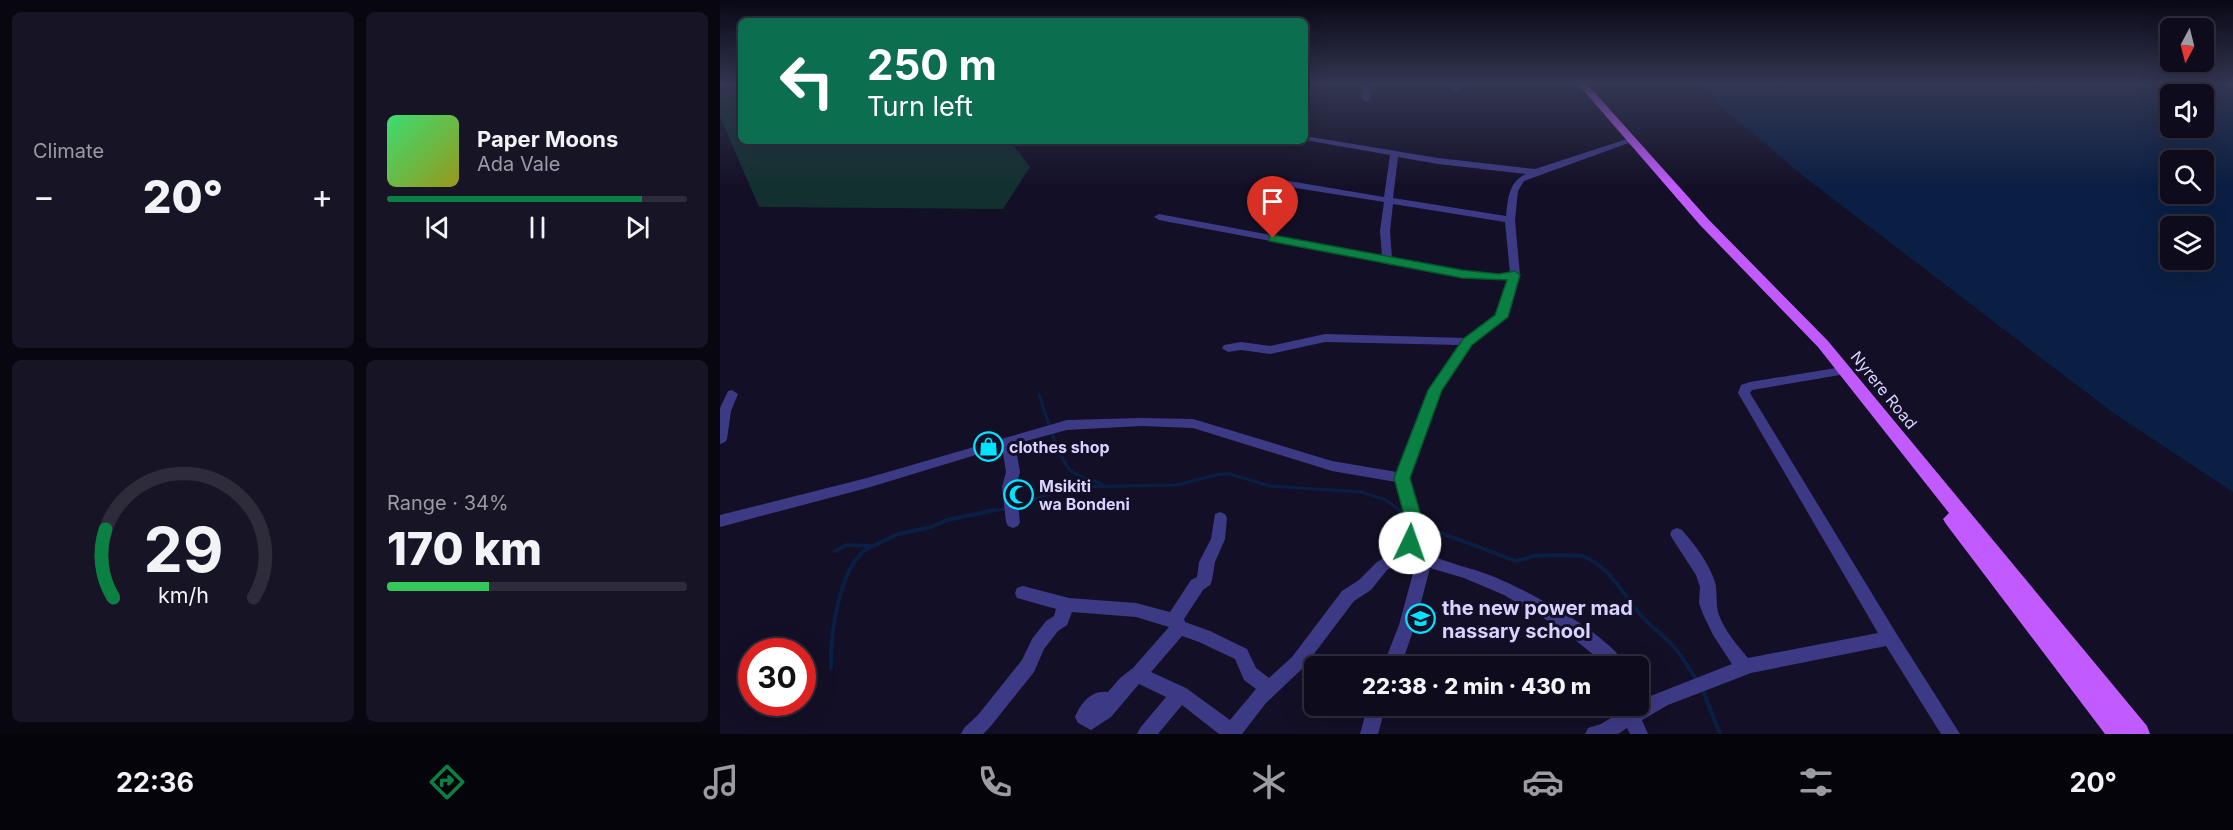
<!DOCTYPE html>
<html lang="en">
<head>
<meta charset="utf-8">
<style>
	body { margin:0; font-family:Inter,sans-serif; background:#171425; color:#f1f3f6; height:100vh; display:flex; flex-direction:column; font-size:22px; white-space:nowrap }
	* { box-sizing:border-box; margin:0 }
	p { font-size:20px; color:#9b9ba3 }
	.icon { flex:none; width:33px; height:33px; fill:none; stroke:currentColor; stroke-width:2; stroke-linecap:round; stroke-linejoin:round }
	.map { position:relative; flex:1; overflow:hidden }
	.details { display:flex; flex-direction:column; gap:12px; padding:12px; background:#08060f; width:720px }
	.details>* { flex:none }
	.banner { position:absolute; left:18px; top:18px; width:570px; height:126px; border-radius:9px; box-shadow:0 6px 24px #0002,0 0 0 2px #2e2b3b; background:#0b6e4f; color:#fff; overflow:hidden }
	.needle { width:39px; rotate:187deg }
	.fabs { position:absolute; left:1440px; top:18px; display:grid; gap:12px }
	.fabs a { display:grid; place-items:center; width:54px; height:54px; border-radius:9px; background:#0e0b1c; box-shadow:0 6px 24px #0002,0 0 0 2px #2e2b3b; font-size:30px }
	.speed { position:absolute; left:18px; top:638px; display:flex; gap:12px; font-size:30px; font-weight:700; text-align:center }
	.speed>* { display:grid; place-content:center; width:78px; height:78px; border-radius:50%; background:#0e0b1c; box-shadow:0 6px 24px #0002,0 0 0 2px #2e2b3b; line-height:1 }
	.speed .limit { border:9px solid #d22; background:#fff; color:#111 }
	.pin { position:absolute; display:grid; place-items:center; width:51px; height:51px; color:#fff; margin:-62px -26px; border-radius:50% 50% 50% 0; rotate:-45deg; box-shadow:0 0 6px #0007 }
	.pin .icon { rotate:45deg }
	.me { position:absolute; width:66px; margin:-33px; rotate:3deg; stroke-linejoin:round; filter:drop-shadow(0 0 4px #0008) }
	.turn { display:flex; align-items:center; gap:21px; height:126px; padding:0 30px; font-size:27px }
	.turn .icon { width:78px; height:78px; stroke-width:2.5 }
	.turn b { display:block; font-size:42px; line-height:51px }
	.big { font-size:45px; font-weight:800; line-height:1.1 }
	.details .widget { flex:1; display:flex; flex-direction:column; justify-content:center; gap:9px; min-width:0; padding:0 21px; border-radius:9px; background:#171425 }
	.details .dial { align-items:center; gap:0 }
	.dial svg { height:156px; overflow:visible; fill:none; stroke:#2e2b3b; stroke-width:7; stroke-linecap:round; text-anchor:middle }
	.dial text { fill:#f1f3f6; stroke:none }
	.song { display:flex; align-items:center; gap:18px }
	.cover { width:72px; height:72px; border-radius:9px; background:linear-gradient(135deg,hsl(140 70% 55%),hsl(60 70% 35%)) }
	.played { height:6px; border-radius:3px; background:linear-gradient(90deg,#0b8043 85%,#2e2b3b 85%) }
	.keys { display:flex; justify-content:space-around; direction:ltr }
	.heat { display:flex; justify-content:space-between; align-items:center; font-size:33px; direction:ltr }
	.charge { height:9px; border-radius:4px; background:linear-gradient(90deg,#34c759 34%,#2e2b3b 0) }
	.details .tiles { flex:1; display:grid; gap:12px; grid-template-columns:repeat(2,1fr) }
	.trip { position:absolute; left:584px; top:656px; width:345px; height:60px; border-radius:9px; background:#0e0b1c; box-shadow:0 6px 24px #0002,0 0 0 2px #2e2b3b; font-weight:800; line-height:60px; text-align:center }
	.tabs { display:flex; height:96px; justify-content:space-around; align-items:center; background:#06040b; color:#9b9ba3 }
	.tabs .icon { width:42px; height:42px }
	.tabs .on { color:#0b8043 }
	.tabs b { font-size:27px; color:#f1f3f6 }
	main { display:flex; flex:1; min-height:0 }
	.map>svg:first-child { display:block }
	.green { fill:#12302f }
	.water { fill:#0a1f44; fill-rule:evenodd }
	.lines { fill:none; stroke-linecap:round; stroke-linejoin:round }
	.stream-far1 { stroke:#0a1f44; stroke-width:3 }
	.stream { stroke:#0a1f44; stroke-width:4 }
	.minor { fill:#3d3a85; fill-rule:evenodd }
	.primary { fill:#c25bff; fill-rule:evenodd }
	.route { fill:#0b8043; stroke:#07532c; stroke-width:1.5 }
	.labels { text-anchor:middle; stroke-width:6; stroke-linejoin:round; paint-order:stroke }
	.street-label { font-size:16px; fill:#d9d4ff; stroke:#130f26 }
	.poi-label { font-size:16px; font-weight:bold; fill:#d9d4ff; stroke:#130f26; text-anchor:start }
	.near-poi-label { font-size:20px; font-weight:bold; fill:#d9d4ff; stroke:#130f26; text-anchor:start }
</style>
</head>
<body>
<main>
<section class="details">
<div class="tiles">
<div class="widget"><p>Climate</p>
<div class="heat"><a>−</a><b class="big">20°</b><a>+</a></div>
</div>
<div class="widget">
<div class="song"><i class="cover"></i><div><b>Paper Moons</b><p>Ada Vale</p></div></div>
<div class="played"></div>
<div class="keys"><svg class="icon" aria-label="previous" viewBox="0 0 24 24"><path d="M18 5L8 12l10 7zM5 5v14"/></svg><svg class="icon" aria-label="pause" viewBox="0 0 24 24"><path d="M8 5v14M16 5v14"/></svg><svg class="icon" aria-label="next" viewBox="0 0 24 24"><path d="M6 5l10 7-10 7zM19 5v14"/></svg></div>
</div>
<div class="widget dial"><svg viewBox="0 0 100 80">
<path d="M14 69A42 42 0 1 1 86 69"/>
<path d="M14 69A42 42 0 0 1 10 34" stroke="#0b8043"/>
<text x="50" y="56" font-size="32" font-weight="700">29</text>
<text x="50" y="72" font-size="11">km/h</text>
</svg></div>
<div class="widget"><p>Range · 34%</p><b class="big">170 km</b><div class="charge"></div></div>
</div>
</section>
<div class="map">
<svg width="1513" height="734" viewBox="0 0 1513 734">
	<rect width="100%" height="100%" fill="#130f26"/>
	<path class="green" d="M0,84H21V141H290L310,167L283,209L39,207L0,117Z"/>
	<path class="water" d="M979,84H1513V492L1392,412L1083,176L999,105ZM1450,94H1484V128H1450ZM1450,160H1484V194H1450ZM1450,226H1484V260H1450Z"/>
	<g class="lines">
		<g class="stream-far1">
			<path d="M319,395C326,414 338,458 351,471C358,477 373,480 382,484"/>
			<path d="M295,506L350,487L457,485L499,474H510L550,486L641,492L666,500L682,512"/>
			<path d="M268,512L288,508"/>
		</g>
		<g class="stream">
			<path d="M680,510L688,517"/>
			<path d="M699,522L705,527L796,561C803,560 807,558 813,556C816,555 860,555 863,556C890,567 902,593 920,614C930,626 943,635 953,646C962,656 969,669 977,680"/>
			<path d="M115,551L127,545L153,546L178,534L211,527L227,520L275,510"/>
			<path d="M111,668C110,636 119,563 150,547"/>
			<path d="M982,688L1000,734"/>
		</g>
		<g class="minor">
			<path d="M643,84H651L650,100L646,102L642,100Z"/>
			<path d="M733,84H741L739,91H733Z"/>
			<path d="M585,136L718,158L815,169L907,139L914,141L804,181L798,191L795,220L800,275L787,317L752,345L721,390L689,478L702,526L698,543C701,548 705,553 711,555C730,564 752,568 772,576C805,589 891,635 906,666H887L842,629L784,595L744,578L710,568L695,625L681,666H663L679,625L696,562L691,557L667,570L651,590L634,601L584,667L546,703L522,734H499L462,705L438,734H417L420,728L446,697L419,684L391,717L371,730L358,723L355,717C361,703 371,690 388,692L400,678L413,668L449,627L416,617L352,612L347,625L338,631L324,649L314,672L270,727L263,734H241L244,728L258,715L302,660L312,639L326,621L334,616L336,609L297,598L295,593L297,588L303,586L349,598L416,603L450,612L471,580L477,577L479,562L491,539L495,514L500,512L505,514L507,518L505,539L495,562L492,580L490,585L483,590L464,619L465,622L490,631L527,649L536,668L549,678L572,657L622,591L639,580L657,562L684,546L682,543L688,526L676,482L612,471L473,428L421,426L347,430L295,444L300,472L296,487L300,522L298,526L293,528L288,526L286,522L282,487L286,472L282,447L147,488L0,527V515L147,478L347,420L421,418L473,419L612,461L677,472L709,390L740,345L605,342L550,354L521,350L508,352L502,348L504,345L521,342L550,346L605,334L745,338L776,315L788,279L779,280L742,277L439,220L434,217L439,214L662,256L660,231L664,202L563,186L559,183L563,180L664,197L670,155L585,140ZM678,157L718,164L806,174C788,182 788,200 786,216L673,198ZM673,204L785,222L790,273C751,277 710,265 672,258L670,231ZM462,636L479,642L515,659L524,680L536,689L510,720L466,688L431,672Z"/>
			<path d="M1116,368L1122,372L1120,375L1032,390L1030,393L1176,633L1240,734H1221L1166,646L1031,673L948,705L922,720L928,734H910L907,728L898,734H865L868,728L881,724L913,705H918V689L924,691L928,697L1012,664L993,635L983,614L979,603L980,587L976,575L952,538L950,534L952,530L957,528L962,530C975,545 989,563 995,582C998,593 995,604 999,615C1005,631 1017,645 1028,658L1158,633L1018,393L1021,385L1030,382Z"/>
			<path d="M12,390L18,394L11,411L7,439L5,442L0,444V408L8,391Z"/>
			<path d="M648,705H666L658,734H640Z"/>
		</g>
		<path class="primary" d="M858,84H867L988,219L1108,341L1427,726L1430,734H1385L1226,524L1223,519L1229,513L1098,347L980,225Z"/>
	</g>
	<linearGradient id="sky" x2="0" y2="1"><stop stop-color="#0a0815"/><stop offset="0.45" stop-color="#333752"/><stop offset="1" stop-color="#333752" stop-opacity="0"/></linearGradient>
	<rect width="1513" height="187" fill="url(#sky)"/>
	<path class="route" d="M553,235L742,270L779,274L795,271L800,275L788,317L752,345L722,390L690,478L704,526L696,548L690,550L684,548L682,543L687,526L674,478L708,390L743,339L775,315L787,280L742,278L549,241V236Z"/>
	<defs>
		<symbol id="shop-ring" viewBox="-11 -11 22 22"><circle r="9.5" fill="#130f26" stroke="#00e5ff" stroke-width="1.5"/><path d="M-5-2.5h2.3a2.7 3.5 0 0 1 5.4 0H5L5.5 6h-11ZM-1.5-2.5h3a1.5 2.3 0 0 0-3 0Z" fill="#00e5ff"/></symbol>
		<symbol id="mosque-ring" viewBox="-11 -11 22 22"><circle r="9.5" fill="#130f26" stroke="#00e5ff" stroke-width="1.5"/><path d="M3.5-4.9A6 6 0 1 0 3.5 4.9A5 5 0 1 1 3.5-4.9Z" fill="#00e5ff"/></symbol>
		<symbol id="school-ring" viewBox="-11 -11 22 22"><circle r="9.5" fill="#130f26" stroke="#00e5ff" stroke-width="1.5"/><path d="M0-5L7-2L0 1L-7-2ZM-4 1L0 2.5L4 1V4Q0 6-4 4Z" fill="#00e5ff"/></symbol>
	</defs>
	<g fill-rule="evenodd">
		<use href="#shop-ring" x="252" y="430" width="33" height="33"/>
		<use href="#mosque-ring" x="282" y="478" width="33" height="33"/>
		<use href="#school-ring" x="684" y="602" width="33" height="33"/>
	</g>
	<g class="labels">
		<g class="street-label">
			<text transform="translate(1164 390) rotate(51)" y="6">Nyrere Road</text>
		</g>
		<g class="poi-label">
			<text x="289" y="453">clothes shop</text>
			<text x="319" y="492">Msikiti<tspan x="319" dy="18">wa Bondeni</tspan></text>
		</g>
		<g class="near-poi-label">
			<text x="722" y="615">the new power mad<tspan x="722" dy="23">nassary school</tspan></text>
		</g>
	</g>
</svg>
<div class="fabs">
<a><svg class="needle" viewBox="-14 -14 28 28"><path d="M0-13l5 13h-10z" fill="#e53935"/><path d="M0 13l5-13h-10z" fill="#9b9ba3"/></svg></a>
<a><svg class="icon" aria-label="sound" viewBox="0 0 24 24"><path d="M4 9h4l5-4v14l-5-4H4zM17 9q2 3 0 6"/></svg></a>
<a><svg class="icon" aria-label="search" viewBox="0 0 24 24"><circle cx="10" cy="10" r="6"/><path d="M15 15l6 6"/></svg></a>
<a><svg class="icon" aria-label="layers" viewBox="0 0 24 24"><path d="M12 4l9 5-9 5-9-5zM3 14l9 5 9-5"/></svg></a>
</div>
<div class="speed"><div class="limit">30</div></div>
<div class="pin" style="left:553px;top:238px;background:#d93025"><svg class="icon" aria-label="arrive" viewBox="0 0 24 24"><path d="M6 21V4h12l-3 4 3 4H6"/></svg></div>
<svg class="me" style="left:690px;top:543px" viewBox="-20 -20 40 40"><circle r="19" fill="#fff"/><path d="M0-13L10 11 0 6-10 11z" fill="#0b8043"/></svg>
<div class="trip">22:38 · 2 min · 430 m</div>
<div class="banner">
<div class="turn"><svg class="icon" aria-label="left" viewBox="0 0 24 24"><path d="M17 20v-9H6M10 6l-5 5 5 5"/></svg><div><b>250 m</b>Turn left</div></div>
</div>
</div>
</main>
<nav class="tabs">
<b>22:36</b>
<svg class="icon on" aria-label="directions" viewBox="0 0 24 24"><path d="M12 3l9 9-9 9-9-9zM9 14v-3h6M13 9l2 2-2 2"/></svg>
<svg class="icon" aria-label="music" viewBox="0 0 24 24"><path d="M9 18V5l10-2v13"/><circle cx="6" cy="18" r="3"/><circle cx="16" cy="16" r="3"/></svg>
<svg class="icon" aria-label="phone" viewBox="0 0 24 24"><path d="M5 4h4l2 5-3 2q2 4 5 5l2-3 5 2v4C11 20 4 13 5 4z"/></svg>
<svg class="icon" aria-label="climate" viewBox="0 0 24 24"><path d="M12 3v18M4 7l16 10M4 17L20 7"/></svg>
<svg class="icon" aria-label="car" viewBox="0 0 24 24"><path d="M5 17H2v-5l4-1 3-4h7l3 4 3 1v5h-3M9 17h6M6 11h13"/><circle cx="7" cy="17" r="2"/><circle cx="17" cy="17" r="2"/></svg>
<svg class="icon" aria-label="filters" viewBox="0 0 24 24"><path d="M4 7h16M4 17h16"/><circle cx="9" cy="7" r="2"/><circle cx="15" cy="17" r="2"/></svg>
<b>20°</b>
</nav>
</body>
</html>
